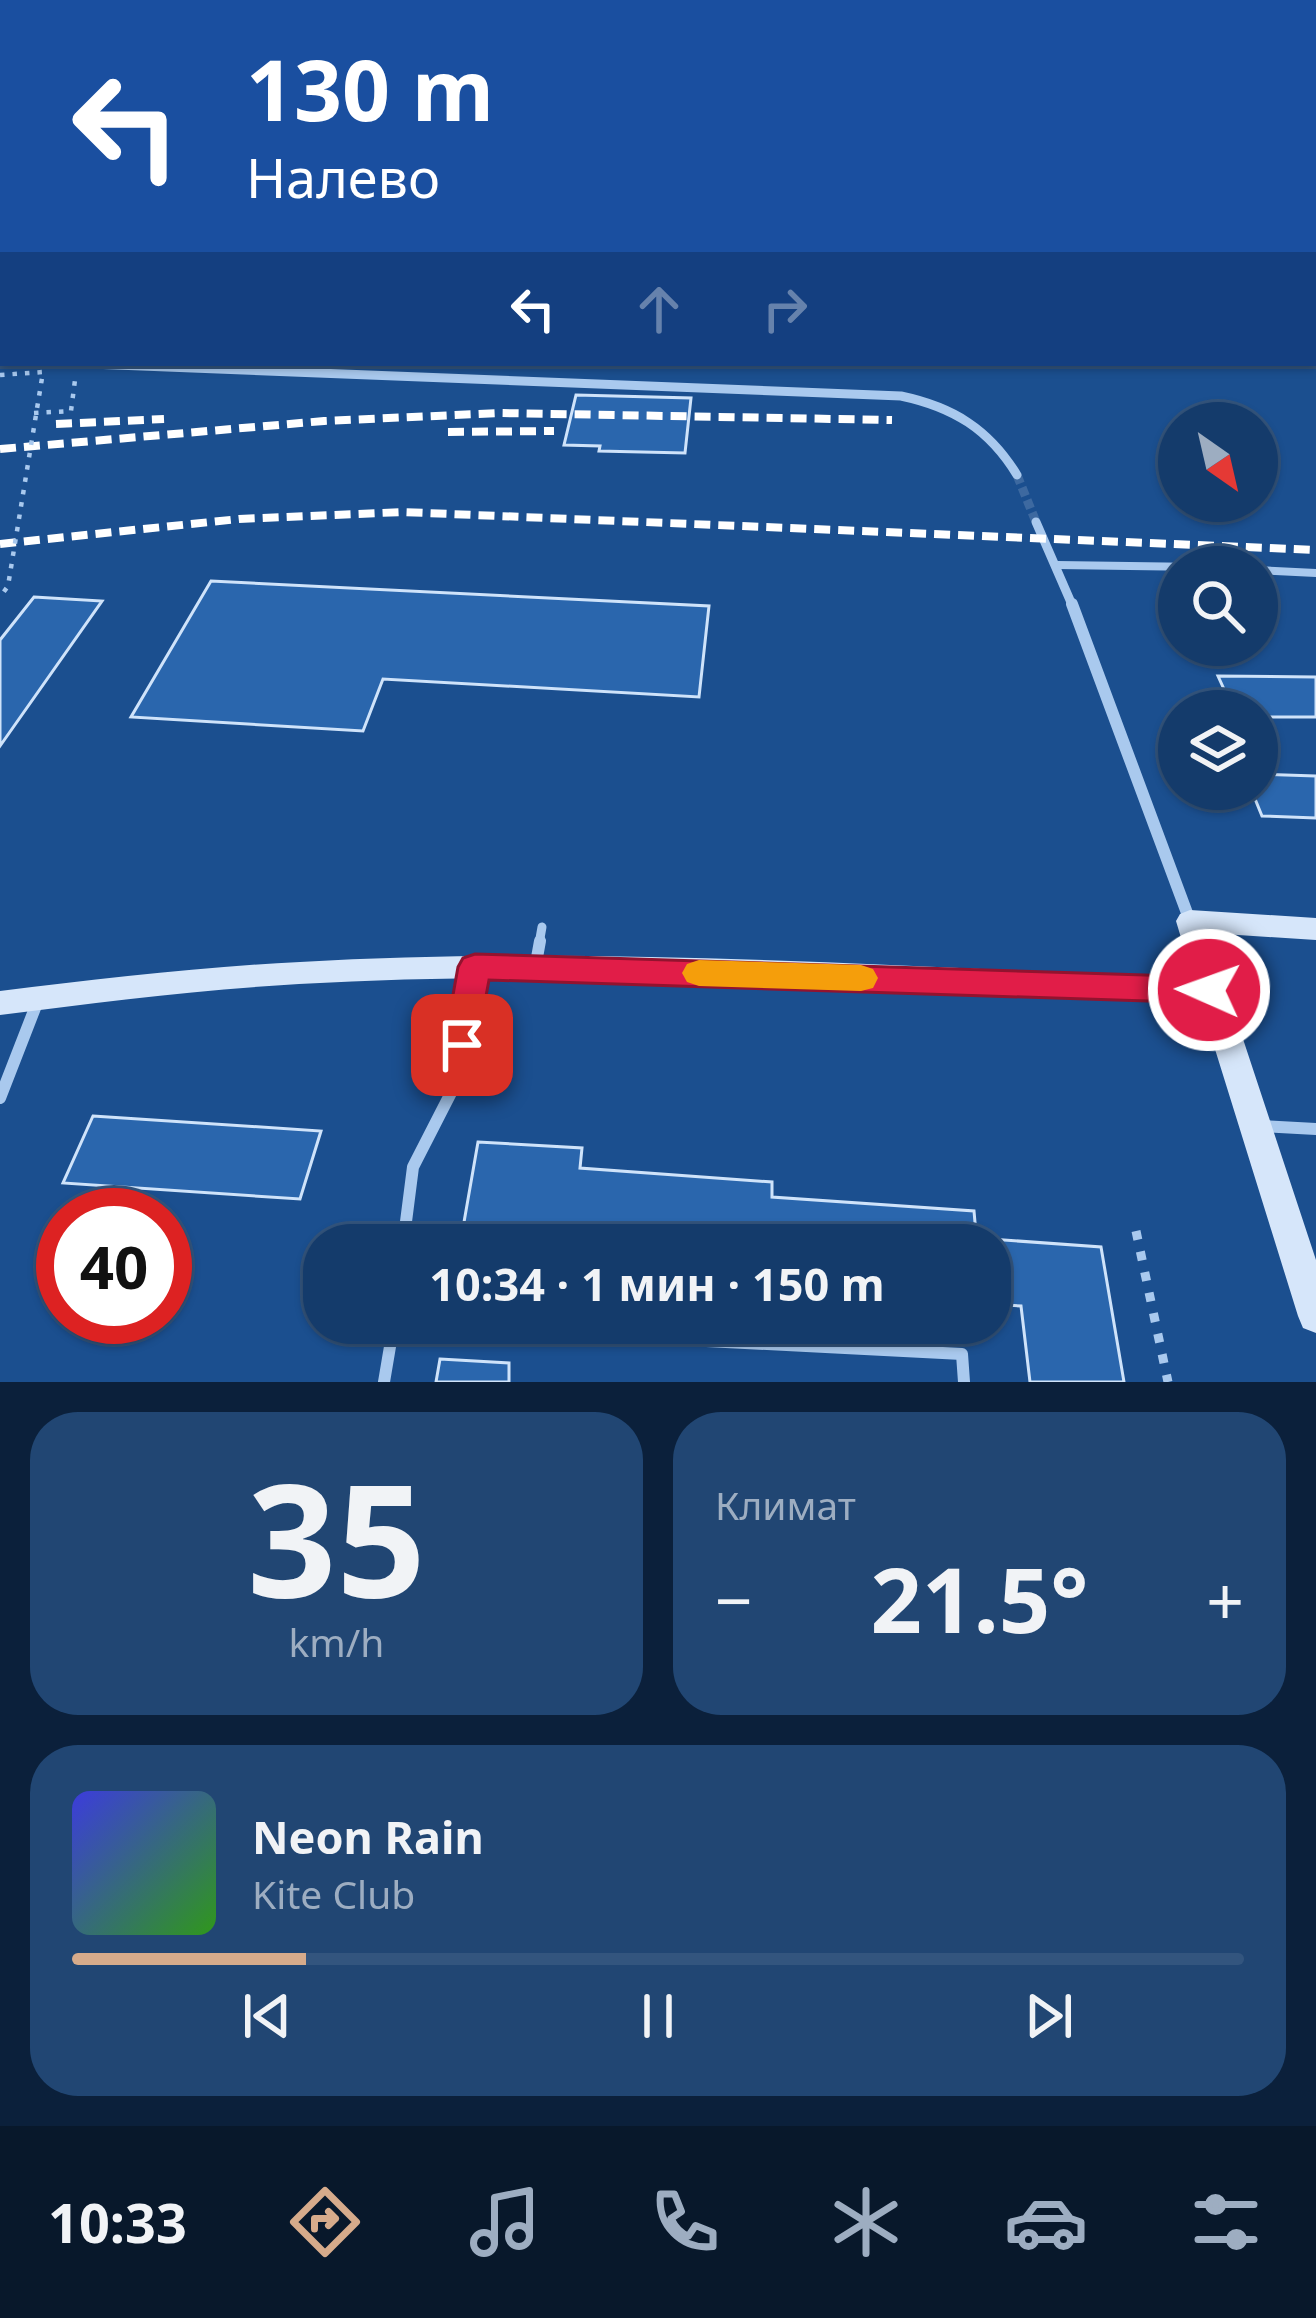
<!DOCTYPE html>
<html lang="ru">
<head>
<meta charset="utf-8">
<style>
	body { margin:0; font-family:"Noto Sans",sans-serif; background:#214673; color:#f1f3f6; height:100vh; display:flex; flex-direction:column; font-size:45px; white-space:nowrap }
	* { box-sizing:border-box; margin:0 }
	p { font-size:39px; color:#9dadc1 }
	.icon { flex:none; width:66px; height:66px; fill:none; stroke:currentColor; stroke-width:2; stroke-linecap:round; stroke-linejoin:round }
	.map { position:relative; height:1382px; overflow:hidden }
	.drawer { display:flex; flex-direction:column; gap:30px; padding:30px; background:#0b203b; flex:1 }
	.drawer>* { flex:none }
	.hud { position:absolute; left:0px; top:0px; width:1317px; height:366px; box-shadow:0 3px 9px #0004,0 0 0 3px #33557e; background:#1a4fa0; color:#fff; overflow:hidden }
	.needle { width:78px; rotate:146deg }
	.buttons { position:absolute; left:1158px; top:402px; display:grid; gap:24px }
	.buttons a { display:grid; place-items:center; width:120px; height:120px; border-radius:50%; background:#143b6b; box-shadow:0 3px 9px #0004,0 0 0 3px #33557e; font-size:60px }
	.speed { position:absolute; left:36px; top:1188px; display:flex; gap:24px; font-size:60px; font-weight:700; text-align:center }
	.speed>* { display:grid; place-content:center; width:156px; height:156px; border-radius:50%; background:#143b6b; box-shadow:0 3px 9px #0004,0 0 0 3px #33557e; line-height:1 }
	.speed .limit { border:18px solid #d22; background:#fff; color:#111 }
	.pin { position:absolute; display:grid; place-items:center; width:102px; height:102px; color:#fff; margin:-51px; border-radius:24px; box-shadow:0 6px 18px #0006 }
	.me { position:absolute; width:132px; margin:-66px; rotate:272deg; stroke-linejoin:round; filter:drop-shadow(0 0 9px #0008) }
	.turn { display:flex; align-items:center; gap:42px; height:252px; padding:0 48px; font-size:54px }
	.turn .icon { width:156px; height:156px; stroke-width:2.5 }
	.turn b { display:block; font-size:84px; line-height:102px }
	.lanes { display:flex; align-items:center; height:114px; padding:0 48px; background:#0003; justify-content:center; gap:60px; direction:ltr }
	.lanes .off { opacity:.35 }
	.big { font-size:90px; font-weight:700; line-height:1.1 }
	.drawer .widget { flex:1; display:flex; flex-direction:column; justify-content:center; gap:18px; min-width:0; padding:0 42px; border-radius:48px; background:#214673 }
	.drawer .dial { align-items:center; gap:0 }
	.dial b { font-size:156px; line-height:1 }
	.song { display:flex; align-items:center; gap:36px }
	.cover { width:144px; height:144px; border-radius:18px; background:linear-gradient(135deg,hsl(240 70% 55%),hsl(110 70% 35%)) }
	.played { height:12px; border-radius:6px; background:linear-gradient(90deg,#d6ab8b 20%,#33557e 20%) }
	.keys { display:flex; justify-content:space-around; direction:ltr }
	.heat { display:flex; justify-content:space-between; align-items:center; font-size:66px; direction:ltr }
	.drawer .tiles { flex:1; display:grid; gap:30px; grid-template-columns:1fr 1fr }
	.widget:last-child { grid-column:span 2 }
	.trip { position:absolute; left:303px; top:1224px; width:708px; height:120px; border-radius:48px; background:#143b6b; box-shadow:0 3px 9px #0004,0 0 0 3px #33557e; font-weight:700; line-height:120px; text-align:center }
	.dock { display:flex; height:192px; justify-content:space-around; align-items:center; background:#08182b; color:#9dadc1 }
	.dock .icon { width:84px; height:84px }
	.dock .selected { color:#d6ab8b }
	.dock b { font-size:54px; color:#f1f3f6 }
	.map>svg:first-child { display:block }
	.building { fill:#2a66ad; stroke:#cfe3fa; stroke-width:3 }
	.lines { fill:none; stroke-linecap:round; stroke-linejoin:round }
	.street-tunnel { stroke:#3d69a0; stroke-width:9; stroke-dasharray:9 4.5; stroke-linecap:butt }
	.path-far2 { stroke:#a9c9ee; stroke-width:3; stroke-dasharray:3 4.5; stroke-linecap:butt }
	.path-far1 { stroke:#a9c9ee; stroke-width:4.5; stroke-dasharray:4.5 8; stroke-linecap:butt }
	.path { stroke:#a9c9ee; stroke-width:9; stroke-dasharray:9 12; stroke-linecap:butt }
	.lane-far3 { stroke:#a9c9ee; stroke-width:4.5 }
	.lane-far2 { stroke:#a9c9ee; stroke-width:8 }
	.lane-far1 { stroke:#a9c9ee; stroke-width:9 }
	.lane { stroke:#a9c9ee; stroke-width:12 }
	.street-far1 { stroke:#a9c9ee; stroke-width:9 }
	.street { stroke:#a9c9ee; stroke-width:12 }
	.secondary { fill:#d6e6fa; fill-rule:evenodd }
	.rail-far1 { stroke:#fff; stroke-width:4.5; stroke-dasharray:10 4.5; stroke-linecap:butt }
	.rail { stroke:#fff; stroke-width:8; stroke-dasharray:16 8; stroke-linecap:butt }
	.path-bridge { stroke:#a9c9ee; stroke-width:4.5; stroke-dasharray:4.5 8; stroke-linecap:butt }
	.route { fill:#e11d48; stroke:#92132f; stroke-width:3 }
	.slow { fill:#f59e0b }
</style>
</head>
<body>
<div class="map">
<svg width="1316" height="1382" viewBox="0 0 1316 1382">
	<rect width="100%" height="100%" fill="#1b4f8f"/>
	<g class="building">
		<path d="M576,395L691,398L685,453L599,451L600,446L564,445Z"/>
		<path d="M211,581L709,606L699,697L383,679L363,731L131,717Z"/>
		<path d="M34,597L102,601L0,746V640Z"/>
		<path d="M1218,676L1316,677V717H1257V711H1234Z"/>
		<path d="M1257,774L1316,776V818L1262,816L1251,789H1257Z"/>
		<path d="M93,1116L321,1131L300,1199L63,1183Z"/>
		<path d="M478,1142L582,1148L580,1168L772,1182V1197L974,1211L977,1245H759L572,1231L571,1245H460Z"/>
		<path d="M990,1239L1101,1247L1124,1382H1030L1021,1306L990,1304Z"/>
		<path d="M440,1359L509,1363V1382H436Z"/>
	</g>
	<g class="lines">
		<path class="street-tunnel" d="M1017,475L1036,522"/>
		<g class="path-far2">
			<path d="M171,3L176,0"/>
			<path d="M0,150L3,143"/>
		</g>
		<path class="path-far1" d="M34,413L71,411L75,380"/>
		<path class="path" d="M1136,1231L1168,1382"/>
		<path class="lane-far3" d="M1226,0L1316,3"/>
		<g class="lane-far2">
			<path d="M1057,565L1202,567"/>
			<path d="M1257,570L1316,573"/>
		</g>
		<path class="lane-far1" d="M539,944L542,927"/>
		<g class="lane">
			<path d="M536,963L540,941"/>
			<path d="M0,1098L37,1003"/>
			<path d="M1261,1126L1316,1129"/>
			<path d="M403,1245L413,1167L456,1083L475,967"/>
			<path d="M393,1325L962,1354L964,1382"/>
			<path d="M384,1382L394,1323"/>
		</g>
		<g class="street-far1">
			<path d="M65,363L901,396C953,407 989,429 1017,475"/>
			<path d="M1036,522L1073,607"/>
		</g>
		<path class="street" d="M1072,604L1190,921"/>
		<path class="secondary" d="M1190,910L1316,918V940L1208,933L1316,1260V1333L1303,1328L1298,1316L1200,1001C901,990 599,967 299,984C199,990 100,1002 0,1015V991C100,979 199,967 300,962C597,945 896,967 1193,978L1176,921L1180,914Z"/>
		<g class="rail-far1">
			<path d="M42,0L142,3"/>
			<path d="M929,0L1069,3"/>
			<path d="M1053,1L1161,3"/>
		</g>
		<g class="rail">
			<path d="M56,424L164,419"/>
			<path d="M448,432L554,431"/>
			<path d="M0,449L324,421L500,413L892,420"/>
			<path d="M0,544L239,519L403,512L1316,550"/>
		</g>
		<path class="path-bridge" d="M0,375L43,372L8,586L0,597"/>
	</g>
	<path class="route" d="M475,954L1209,977L1221,980L1226,990L1221,999L1209,1003L489,980L475,1055L462,1059L449,1055L444,1045L458,967L463,958Z"/>
	<path class="slow" d="M699,960L861,965L873,969L878,978L873,988L861,991L699,986L687,982L682,973L687,964Z"/>
</svg>
<div class="buttons">
<a><svg class="needle" viewBox="-14 -14 28 28"><path d="M0-13l5 13h-10z" fill="#e53935"/><path d="M0 13l5-13h-10z" fill="#9dadc1"/></svg></a>
<a><svg class="icon" aria-label="search" viewBox="0 0 24 24"><circle cx="10" cy="10" r="6"/><path d="M15 15l6 6"/></svg></a>
<a><svg class="icon" aria-label="layers" viewBox="0 0 24 24"><path d="M12 4l9 5-9 5-9-5zM3 14l9 5 9-5"/></svg></a>
</div>
<div class="speed"><div class="limit">40</div></div>
<div class="pin" style="left:462px;top:1045px;background:#d93025"><svg class="icon" aria-label="arrive" viewBox="0 0 24 24"><path d="M6 21V4h12l-3 4 3 4H6"/></svg></div>
<svg class="me" style="left:1209px;top:990px" viewBox="-20 -20 40 40"><circle r="17" fill="#e11d48" stroke="#fff" stroke-width="3"/><path d="M0-11L8 9 0 5-8 9z" fill="#fff"/></svg>
<div class="trip">10:34 · 1 мин · 150 m</div>
<div class="hud">
<div class="turn"><svg class="icon" aria-label="left" viewBox="0 0 24 24"><path d="M17 20v-9H6M10 6l-5 5 5 5"/></svg><div><b>130 m</b>Налево</div></div>
<div class="lanes"><svg class="icon" aria-label="left" viewBox="0 0 24 24"><path d="M17 20v-9H6M10 6l-5 5 5 5"/></svg><svg class="icon off" aria-label="ahead" viewBox="0 0 24 24"><path d="M12 20V5M6 11l6-6 6 6"/></svg><svg class="icon off" aria-label="right" viewBox="0 0 24 24"><path d="M7 20v-9h11M14 6l5 5-5 5"/></svg></div>
</div>
</div>
<section class="drawer">
<div class="tiles">
<div class="widget dial"><b>35</b><p>km/h</p></div>
<div class="widget"><p>Климат</p>
<div class="heat"><a>−</a><b class="big">21.5°</b><a>+</a></div>
</div>
<div class="widget">
<div class="song"><i class="cover"></i><div><b>Neon Rain</b><p>Kite Club</p></div></div>
<div class="played"></div>
<div class="keys"><svg class="icon" aria-label="previous" viewBox="0 0 24 24"><path d="M18 5L8 12l10 7zM5 5v14"/></svg><svg class="icon" aria-label="pause" viewBox="0 0 24 24"><path d="M8 5v14M16 5v14"/></svg><svg class="icon" aria-label="next" viewBox="0 0 24 24"><path d="M6 5l10 7-10 7zM19 5v14"/></svg></div>
</div>
</div>
</section>
<nav class="dock">
<b>10:33</b>
<svg class="icon selected" aria-label="directions" viewBox="0 0 24 24"><path d="M12 3l9 9-9 9-9-9zM9 14v-3h6M13 9l2 2-2 2"/></svg>
<svg class="icon" aria-label="music" viewBox="0 0 24 24"><path d="M9 18V5l10-2v13"/><circle cx="6" cy="18" r="3"/><circle cx="16" cy="16" r="3"/></svg>
<svg class="icon" aria-label="phone" viewBox="0 0 24 24"><path d="M5 4h4l2 5-3 2q2 4 5 5l2-3 5 2v4C11 20 4 13 5 4z"/></svg>
<svg class="icon" aria-label="climate" viewBox="0 0 24 24"><path d="M12 3v18M4 7l16 10M4 17L20 7"/></svg>
<svg class="icon" aria-label="car" viewBox="0 0 24 24"><path d="M5 17H2v-5l4-1 3-4h7l3 4 3 1v5h-3M9 17h6M6 11h13"/><circle cx="7" cy="17" r="2"/><circle cx="17" cy="17" r="2"/></svg>
<svg class="icon" aria-label="filters" viewBox="0 0 24 24"><path d="M4 7h16M4 17h16"/><circle cx="9" cy="7" r="2"/><circle cx="15" cy="17" r="2"/></svg>
</nav>
</body>
</html>
